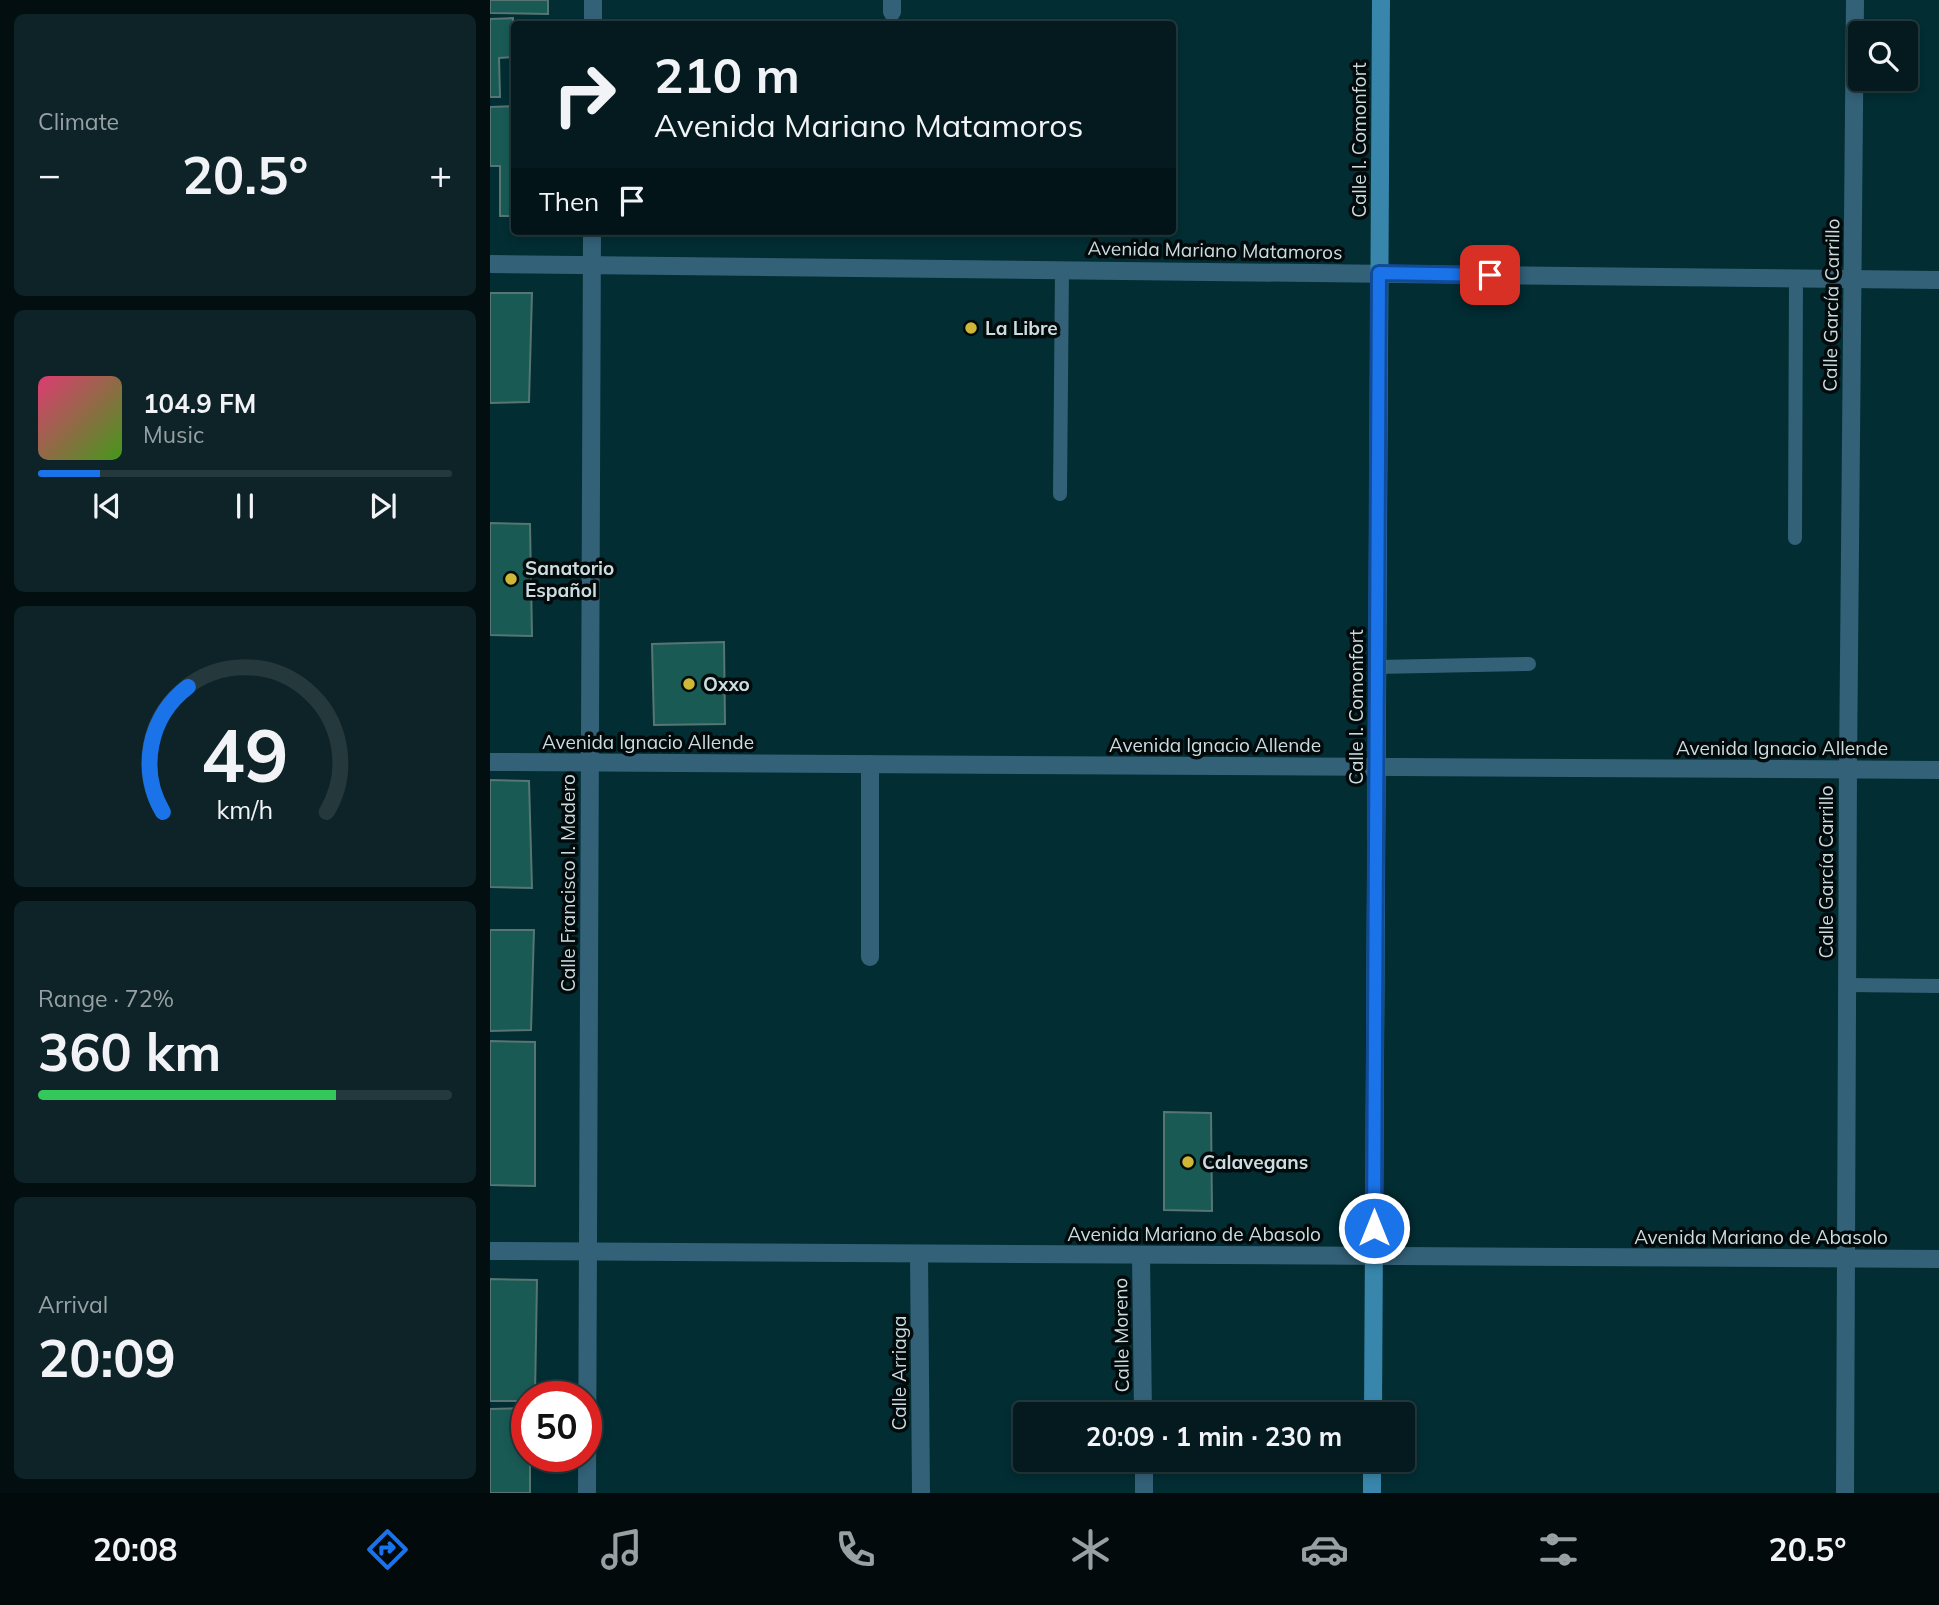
<!DOCTYPE html>
<html lang="en">
<head>
<meta charset="utf-8">
<style>
	body { margin:0; font-family:Mulish,sans-serif; background:#0d2327; color:#f1f3f6; height:100vh; display:flex; flex-direction:column; font-size:26px; white-space:nowrap }
	* { box-sizing:border-box; margin:0 }
	p { font-size:23px; color:#97a1a4 }
	.icon { flex:none; width:38px; height:38px; fill:none; stroke:currentColor; stroke-width:2; stroke-linecap:round; stroke-linejoin:round }
	.map { position:relative; flex:1; overflow:hidden }
	.side { display:flex; flex-direction:column; gap:14px; padding:14px; background:#020e10; width:490px }
	.side>* { flex:none }
	.banner { position:absolute; left:21px; top:21px; width:665px; height:214px; border-radius:7px; box-shadow:0 4px 10px #0003,0 0 0 2px #25383c; background:#041a1e; color:#f1f3f6; overflow:hidden }
	.controls { position:absolute; left:1358px; top:21px; display:grid; gap:14px }
	.controls a { display:grid; place-items:center; width:70px; height:70px; border-radius:7px; background:#041a1e; box-shadow:0 4px 10px #0003,0 0 0 2px #25383c; font-size:35px }
	.speed { position:absolute; left:21px; top:1381px; display:flex; gap:14px; font-size:35px; font-weight:700; text-align:center }
	.speed>* { display:grid; place-content:center; width:91px; height:91px; border-radius:50%; background:#041a1e; box-shadow:0 4px 10px #0003,0 0 0 2px #25383c; line-height:1 }
	.speed .limit { border:10px solid #d22; background:#fff; color:#111 }
	.pin { position:absolute; display:grid; place-items:center; width:60px; height:60px; color:#fff; margin:-30px; border-radius:14px; box-shadow:0 4px 10px #0006 }
	.me { position:absolute; width:77px; margin:-38px; rotate:0deg; stroke-linejoin:round; filter:drop-shadow(0 0 5px #0008) }
	.turn { display:flex; align-items:center; gap:24px; height:147px; padding:0 28px; font-size:32px }
	.turn .icon { width:91px; height:91px; stroke-width:2.5 }
	.turn b { display:block; font-size:49px; line-height:60px }
	.then { display:flex; align-items:center; height:66px; padding:0 28px; background:#0003; gap:14px; font-size:26px }
	.big { font-size:52px; font-weight:700; line-height:1.1 }
	.side .widget { flex:1; display:flex; flex-direction:column; justify-content:center; gap:10px; min-width:0; padding:0 24px; border-radius:10px; background:#0d2327 }
	.side .dial { align-items:center; gap:0 }
	.dial svg { height:182px; overflow:visible; fill:none; stroke:#25383c; stroke-width:7; stroke-linecap:round; text-anchor:middle }
	.dial text { fill:#f1f3f6; stroke:none }
	.song { display:flex; align-items:center; gap:21px }
	.cover { width:84px; height:84px; border-radius:10px; background:linear-gradient(135deg,hsl(340 70% 55%),hsl(100 70% 35%)) }
	.played { height:7px; border-radius:4px; background:linear-gradient(90deg,#1a73e8 15%,#25383c 15%) }
	.keys { display:flex; justify-content:space-around; direction:ltr }
	.heat { display:flex; justify-content:space-between; align-items:center; font-size:38px; direction:ltr }
	.charge { height:10px; border-radius:5px; background:linear-gradient(90deg,#34c759 72%,#25383c 0) }
	.trip { position:absolute; left:523px; top:1402px; width:402px; height:70px; border-radius:7px; background:#041a1e; box-shadow:0 4px 10px #0003,0 0 0 2px #25383c; font-weight:700; line-height:70px; text-align:center }
	.tab-bar { display:flex; height:112px; justify-content:space-around; align-items:center; background:#020a0c; color:#97a1a4 }
	.tab-bar .icon { width:49px; height:49px }
	.tab-bar .current { color:#1a73e8 }
	.tab-bar b { font-size:32px; color:#f1f3f6 }
	main { display:flex; flex:1; min-height:0 }
	.map>svg:first-child { display:block }
	.built { fill:#022d33; fill-rule:evenodd }
	.building { fill:#195a55; stroke:#577572; stroke-width:2 }
	.lines { fill:none; stroke-linecap:round; stroke-linejoin:round }
	.service { stroke:#336178; stroke-width:14 }
	.pedestrian { stroke:#336178; stroke-width:18 }
	.minor { stroke:#336178; stroke-width:18 }
	.tertiary { stroke:#336178; stroke-width:18 }
	.secondary { stroke:#3886ac; stroke-width:18 }
	.route-casing { stroke:#114b97; stroke-width:18 }
	.route { stroke:#1a73e8; stroke-width:12 }
	.poi-dot { fill:#cfb837; stroke:#020a0c; stroke-width:2.5 }
	.labels { text-anchor:middle; stroke-width:7; stroke-linejoin:round; paint-order:stroke }
	.street-label { font-size:19px; fill:#ccdcdf; stroke:#020a0c }
	.poi-label { font-size:19px; font-weight:bold; fill:#ccdcdf; stroke:#020a0c; text-anchor:start }
</style>
</head>
<body>
<main>
<section class="side">
<div class="widget"><p>Climate</p>
<div class="heat"><a>−</a><b class="big">20.5°</b><a>+</a></div>
</div>
<div class="widget">
<div class="song"><i class="cover"></i><div><b>104.9 FM</b><p>Music</p></div></div>
<div class="played"></div>
<div class="keys"><svg class="icon" aria-label="previous" viewBox="0 0 24 24"><path d="M18 5L8 12l10 7zM5 5v14"/></svg><svg class="icon" aria-label="pause" viewBox="0 0 24 24"><path d="M8 5v14M16 5v14"/></svg><svg class="icon" aria-label="next" viewBox="0 0 24 24"><path d="M6 5l10 7-10 7zM19 5v14"/></svg></div>
</div>
<div class="widget dial"><svg viewBox="0 0 100 80">
<path d="M14 69A42 42 0 1 1 86 69"/>
<path d="M14 69A42 42 0 0 1 25 14" stroke="#1a73e8"/>
<text x="50" y="56" font-size="32" font-weight="700">49</text>
<text x="50" y="72" font-size="11">km/h</text>
</svg></div>
<div class="widget"><p>Range · 72%</p><b class="big">360 km</b><div class="charge"></div></div>
<div class="widget"><p>Arrival</p><b class="big">20:09</b></div>
</section>
<div class="map">
<svg width="1449" height="1493" viewBox="0 0 1449 1493">
	<rect width="100%" height="100%" fill="#062328"/>
	<path class="built" d="M0,0H1449V1493H0ZM24,24H682V231H24ZM1370,33H1416V79H1370ZM37,1396H96V1456H37ZM536,1414H914V1460H536Z"/>
	<g class="building">
		<path d="M0,0H58V14L0,13Z"/>
		<path d="M23,18V57L9,58L10,97H0V19Z"/>
		<path d="M24,106V216H10V166H0V107Z"/>
		<path d="M0,293H42L39,402L0,403Z"/>
		<path d="M0,523L40,524L42,636L0,635Z"/>
		<path d="M234,642L235,724L164,725L162,644Z"/>
		<path d="M0,780L39,781L42,888L0,887Z"/>
		<path d="M0,930H44L41,1030L0,1031Z"/>
		<path d="M0,1041L45,1042V1186L0,1185Z"/>
		<path d="M674,1112L721,1113L722,1211L674,1210Z"/>
		<path d="M0,1279L47,1280L45,1396H37V1401H0Z"/>
		<path d="M37,1408V1456H40V1493H0V1409Z"/>
	</g>
	<g class="lines">
		<g class="service">
			<path d="M570,494L572,269"/>
			<path d="M1305,538L1306,278"/>
			<path d="M887,667L1039,664"/>
			<path d="M1357,985L1449,986"/>
		</g>
		<g class="pedestrian">
			<path d="M429,1254L431,1493"/>
			<path d="M651,1255L653,1414"/>
			<path d="M654,1460V1493"/>
		</g>
		<g class="minor">
			<path d="M402,12V0"/>
			<path d="M0,264L1449,280"/>
			<path d="M380,764V957"/>
			<path d="M1355,1493L1358,769L1365,0"/>
		</g>
		<g class="tertiary">
			<path d="M103,24V0"/>
			<path d="M0,762L1449,770"/>
			<path d="M0,1251L1449,1259"/>
			<path d="M97,1493L102,231"/>
		</g>
		<g class="secondary">
			<path d="M883,1414L891,0"/>
			<path d="M882,1493V1460"/>
		</g>
	</g>
	<g class="lines">
		<defs>
			<path id="route" d="M884,1228L889,273L1000,275"/>
		</defs>
		<use href="#route" class="route-casing"/>
		<use href="#route" class="route"/>
	</g>
	<g class="poi-dot">
		<circle cx="481" cy="328" r="7"/>
		<circle cx="21" cy="579" r="7"/>
		<circle cx="199" cy="684" r="7"/>
		<circle cx="698" cy="1162" r="7"/>
	</g>
	<g class="labels">
		<g class="street-label">
			<text transform="translate(869 140) rotate(-90)" y="7">Calle I. Comonfort</text>
			<text transform="translate(725 250) rotate(1)" y="7">Avenida Mariano Matamoros</text>
			<text transform="translate(1341 305) rotate(-89)" y="7">Calle García Carrillo</text>
			<text transform="translate(866 707) rotate(-90)" y="7">Calle I. Comonfort</text>
			<text x="158" y="749">Avenida Ignacio Allende</text>
			<text x="725" y="752">Avenida Ignacio Allende</text>
			<text x="1292" y="755">Avenida Ignacio Allende</text>
			<text transform="translate(1336 872) rotate(-90)" y="7">Calle García Carrillo</text>
			<text transform="translate(78 883) rotate(-90)" y="7">Calle Francisco I. Madero</text>
			<text x="704" y="1241">Avenida Mariano de Abasolo</text>
			<text x="1271" y="1244">Avenida Mariano de Abasolo</text>
			<text transform="translate(631 1335) rotate(-91)" y="7">Calle Moreno</text>
			<text transform="translate(409 1373) rotate(-90)" y="7">Calle Arriaga</text>
		</g>
		<g class="poi-label">
			<text x="495" y="335">La Libre</text>
			<text x="35" y="575">Sanatorio<tspan x="35" dy="22">Español</tspan></text>
			<text x="213" y="691">Oxxo</text>
			<text x="712" y="1169">Calavegans</text>
		</g>
	</g>
</svg>
<div class="controls">
<a><svg class="icon" aria-label="search" viewBox="0 0 24 24"><circle cx="10" cy="10" r="6"/><path d="M15 15l6 6"/></svg></a>
</div>
<div class="speed"><div class="limit">50</div></div>
<div class="pin" style="left:1000px;top:275px;background:#d93025"><svg class="icon" aria-label="arrive" viewBox="0 0 24 24"><path d="M6 21V4h12l-3 4 3 4H6"/></svg></div>
<svg class="me" style="left:884px;top:1228px" viewBox="-20 -20 40 40"><circle r="17" fill="#1a73e8" stroke="#fff" stroke-width="3"/><path d="M0-11L8 9 0 5-8 9z" fill="#fff"/></svg>
<div class="trip">20:09 · 1 min · 230 m</div>
<div class="banner">
<div class="turn"><svg class="icon" aria-label="right" viewBox="0 0 24 24"><path d="M7 20v-9h11M14 6l5 5-5 5"/></svg><div><b>210 m</b>Avenida Mariano Matamoros</div></div>
<div class="then">Then<svg class="icon" aria-label="arrive" viewBox="0 0 24 24"><path d="M6 21V4h12l-3 4 3 4H6"/></svg></div>
</div>
</div>
</main>
<nav class="tab-bar">
<b>20:08</b>
<svg class="icon current" aria-label="directions" viewBox="0 0 24 24"><path d="M12 3l9 9-9 9-9-9zM9 14v-3h6M13 9l2 2-2 2"/></svg>
<svg class="icon" aria-label="music" viewBox="0 0 24 24"><path d="M9 18V5l10-2v13"/><circle cx="6" cy="18" r="3"/><circle cx="16" cy="16" r="3"/></svg>
<svg class="icon" aria-label="phone" viewBox="0 0 24 24"><path d="M5 4h4l2 5-3 2q2 4 5 5l2-3 5 2v4C11 20 4 13 5 4z"/></svg>
<svg class="icon" aria-label="climate" viewBox="0 0 24 24"><path d="M12 3v18M4 7l16 10M4 17L20 7"/></svg>
<svg class="icon" aria-label="car" viewBox="0 0 24 24"><path d="M5 17H2v-5l4-1 3-4h7l3 4 3 1v5h-3M9 17h6M6 11h13"/><circle cx="7" cy="17" r="2"/><circle cx="17" cy="17" r="2"/></svg>
<svg class="icon" aria-label="filters" viewBox="0 0 24 24"><path d="M4 7h16M4 17h16"/><circle cx="9" cy="7" r="2"/><circle cx="15" cy="17" r="2"/></svg>
<b>20.5°</b>
</nav>
</body>
</html>
